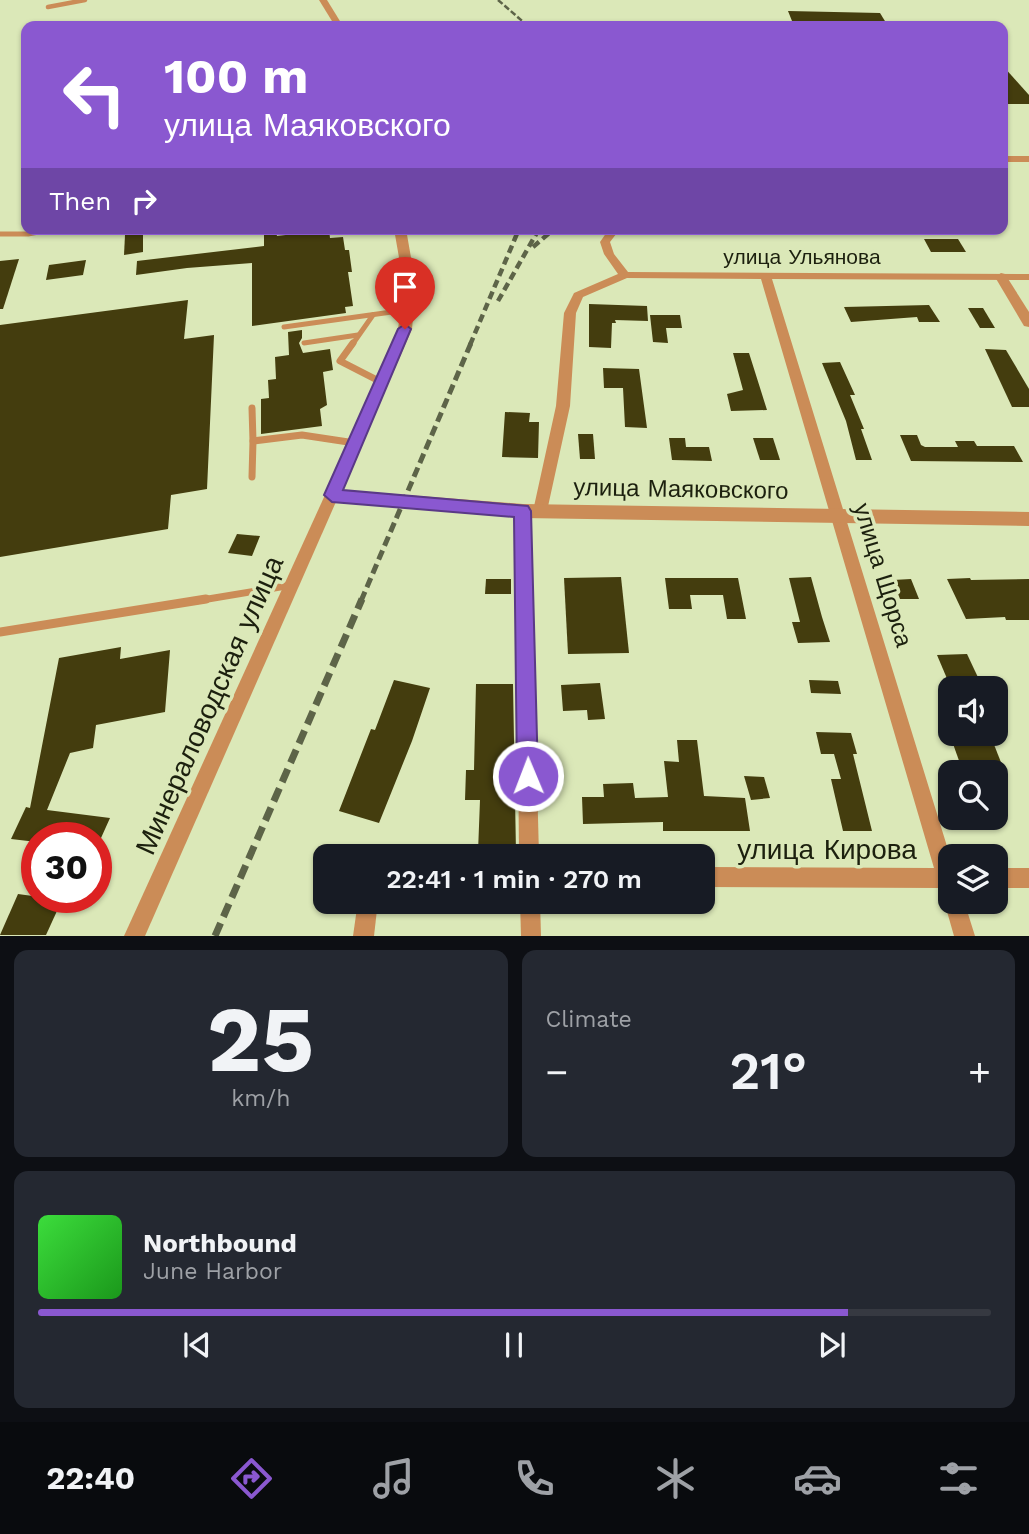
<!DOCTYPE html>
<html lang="en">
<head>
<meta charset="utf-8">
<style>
	body { margin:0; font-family:"Work Sans",sans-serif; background:#242831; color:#f1f3f6; height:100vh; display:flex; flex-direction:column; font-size:26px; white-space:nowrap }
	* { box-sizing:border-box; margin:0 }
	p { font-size:23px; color:#9ea1a6 }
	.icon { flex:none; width:38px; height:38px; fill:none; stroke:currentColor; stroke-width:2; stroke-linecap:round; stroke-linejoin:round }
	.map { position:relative; height:936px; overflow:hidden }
	.details { display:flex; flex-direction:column; gap:14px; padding:14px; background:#0d0f14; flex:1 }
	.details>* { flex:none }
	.guide { position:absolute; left:21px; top:21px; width:987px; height:214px; border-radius:14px; box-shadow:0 2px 5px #0004; background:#8a58d0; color:#fff; overflow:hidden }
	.fabs { position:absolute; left:938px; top:676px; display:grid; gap:14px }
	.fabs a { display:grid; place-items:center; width:70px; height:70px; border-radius:14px; background:#171b24; box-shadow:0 2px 5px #0004; font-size:35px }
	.speed { position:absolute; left:21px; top:822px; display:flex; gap:14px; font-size:35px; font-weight:700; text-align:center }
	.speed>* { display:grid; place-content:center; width:91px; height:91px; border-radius:50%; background:#171b24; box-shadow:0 2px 5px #0004; line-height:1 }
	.speed .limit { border:10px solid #d22; background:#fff; color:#111 }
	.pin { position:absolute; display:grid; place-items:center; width:60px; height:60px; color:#fff; margin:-72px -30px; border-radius:50% 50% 50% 0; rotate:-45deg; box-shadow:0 0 7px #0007 }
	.pin .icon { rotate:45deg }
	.me { position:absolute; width:77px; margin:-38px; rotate:359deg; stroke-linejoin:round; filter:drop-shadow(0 0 5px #0008) }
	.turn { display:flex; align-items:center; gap:24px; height:147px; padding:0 28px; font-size:32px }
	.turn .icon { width:91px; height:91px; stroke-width:2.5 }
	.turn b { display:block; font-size:49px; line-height:60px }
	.then { display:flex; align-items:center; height:66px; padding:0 28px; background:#0003; gap:14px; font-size:26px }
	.big { font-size:52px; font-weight:600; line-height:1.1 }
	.details .card { flex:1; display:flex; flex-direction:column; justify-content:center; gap:10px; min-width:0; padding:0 24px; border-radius:14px; background:#242831 }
	.details .dial { align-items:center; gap:0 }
	.dial b { font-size:91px; line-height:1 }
	.song { display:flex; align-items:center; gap:21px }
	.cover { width:84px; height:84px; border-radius:10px; background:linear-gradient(135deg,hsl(120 70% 55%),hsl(120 70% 35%)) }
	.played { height:7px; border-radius:4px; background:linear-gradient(90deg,#8a58d0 85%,#363941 85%) }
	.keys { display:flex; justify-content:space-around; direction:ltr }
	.heat { display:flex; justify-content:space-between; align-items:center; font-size:38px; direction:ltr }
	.details .tiles { flex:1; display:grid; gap:14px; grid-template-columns:1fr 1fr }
	.card:last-child { grid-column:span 2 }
	.trip { position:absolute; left:313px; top:844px; width:402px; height:70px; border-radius:14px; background:#171b24; box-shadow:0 2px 5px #0004; font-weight:600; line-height:70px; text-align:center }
	.dock { display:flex; height:112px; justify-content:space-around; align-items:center; background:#090b0e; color:#9ea1a6 }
	.dock .icon { width:49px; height:49px }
	.dock .active { color:#8a58d0 }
	.dock b { font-size:32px; color:#f1f3f6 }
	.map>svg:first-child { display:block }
	.building { fill:#443d0e }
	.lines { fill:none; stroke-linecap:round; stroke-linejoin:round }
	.service-far3 { stroke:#cb8c57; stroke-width:4.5 }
	.service-far2 { stroke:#cb8c57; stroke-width:5 }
	.service-far1 { stroke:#cb8c57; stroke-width:7 }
	.service { stroke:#cb8c57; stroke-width:9 }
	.minor { fill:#cb8c57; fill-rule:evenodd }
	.tertiary { fill:#cb8c57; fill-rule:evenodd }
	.rail-far3 { stroke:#5d6448; stroke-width:2.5; stroke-dasharray:6 2.5; stroke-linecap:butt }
	.rail-far2 { stroke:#5d6448; stroke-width:4.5; stroke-dasharray:8 4.5; stroke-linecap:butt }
	.rail-far1 { stroke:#5d6448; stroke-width:5; stroke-dasharray:10 5; stroke-linecap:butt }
	.rail { stroke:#5d6448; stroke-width:7; stroke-dasharray:14 7; stroke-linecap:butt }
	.route { fill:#8a58d0; stroke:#5a3987; stroke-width:2 }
	.labels { text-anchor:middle; stroke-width:7; stroke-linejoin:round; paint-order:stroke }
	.far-street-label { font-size:21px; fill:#1c200e; stroke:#dbe8b8 }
	.street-label { font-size:24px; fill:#1c200e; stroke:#dbe8b8 }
	.near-street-label { font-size:28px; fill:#1c200e; stroke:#dbe8b8 }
</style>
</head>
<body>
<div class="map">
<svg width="1029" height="936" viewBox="0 0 1029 936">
	<rect width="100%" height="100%" fill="#dbe8b8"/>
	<g class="building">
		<path d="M788,11L880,13L888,26H794Z"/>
		<path d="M1003,66L1029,95V104H1003Z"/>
		<path d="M329,230L330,238L343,237L345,250H349L352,272H348L353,306L345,307L346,313L252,326V263L187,268L136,275L137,261L264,246V233L276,232L277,236Z"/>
		<path d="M143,232V252L124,255L125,235Z"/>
		<path d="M924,239H958L966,252H931Z"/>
		<path d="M19,259L3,309H0V261Z"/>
		<path d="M86,260L83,275L46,280L49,265Z"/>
		<path d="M188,300L184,339L214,335L207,489L171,495L168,529L0,557V325Z"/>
		<path d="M589,304L647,306L648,321L615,320L616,323H612L611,348L589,347Z"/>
		<path d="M929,305L940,322H919L917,317L851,322L844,307Z"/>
		<path d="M968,308H983L995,328H980Z"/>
		<path d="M650,315H680L682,328H666L668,343L653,342Z"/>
		<path d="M302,330V338L299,343L303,353L330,349L333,370L323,372L327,405L320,409L322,426L261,434V399L269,398L268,380L276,379L275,357L289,355L288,332Z"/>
		<path d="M985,349L1006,350L1029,389V407H1012Z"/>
		<path d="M733,353H749L767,410L731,411L727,394L743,390Z"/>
		<path d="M840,362L855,395H850L864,429H861L872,460H856L846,421L822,363Z"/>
		<path d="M603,368L639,369L647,428L625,427L623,388H604Z"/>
		<path d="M505,412L530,413L529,422H539L538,458L502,457Z"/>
		<path d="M578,434H593L595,459H580Z"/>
		<path d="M900,435H917L921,445L925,447H958L955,441H974L977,446H1014L1023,462L911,461Z"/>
		<path d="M669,438H685L686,447H709L712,461L672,460Z"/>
		<path d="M753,438H773L780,460H760Z"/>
		<path d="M237,534L260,536L252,556L228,553Z"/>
		<path d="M621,577L629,653L568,654L564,578Z"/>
		<path d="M811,577L822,617L830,642L798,643L792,622H800L789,578Z"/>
		<path d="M665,578H738L746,619H727L723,595H690L692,609H669Z"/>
		<path d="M970,578L971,580L1029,579V620H1006L1005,617L966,619L947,579Z"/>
		<path d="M486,579H511V594H485Z"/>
		<path d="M911,579L919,599H900L893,580Z"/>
		<path d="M121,647L120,659L170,650L165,712L96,725L93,748L70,753L47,810L110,818L101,838H37V842L11,839L26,807L30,808L59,658Z"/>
		<path d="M967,654L983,688H951L937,655Z"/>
		<path d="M394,680L430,688L412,741L379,823L339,811L371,729L375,730Z"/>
		<path d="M809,680L838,681L841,694L811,693Z"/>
		<path d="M600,683L605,719L588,720L587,710L563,711L561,685Z"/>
		<path d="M476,684H513L516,853L478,852L480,800H465L466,770H474Z"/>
		<path d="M816,732L851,733L857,754H853L872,831H843L831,779H841L834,754H821Z"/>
		<path d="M677,740H697L704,796L745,798L750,831H663V822L583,824L582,797H604L603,784L633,783L635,798L668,797L664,761L679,762Z"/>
		<path d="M952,741L993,742L1004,770L962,769Z"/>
		<path d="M744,776L764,777L770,798L751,800Z"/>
		<path d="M18,894L62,900L46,935H0Z"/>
	</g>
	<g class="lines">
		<path class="service-far3" d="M48,7L85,0"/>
		<g class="service-far2">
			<path d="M0,234H28L54,229"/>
			<path d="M284,327L406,310"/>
			<path d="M304,343L358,335"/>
			<path d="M352,345L373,315"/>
		</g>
		<g class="service-far1">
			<path d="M353,343L340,361L381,382"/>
			<path d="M252,408L253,441L302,435L355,443"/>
			<path d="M252,477L253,441"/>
			<path d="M196,601L292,585"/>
		</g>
		<path class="service" d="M0,632L206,599"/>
		<g class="minor">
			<rect x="1003" y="156" width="26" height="6"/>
			<path d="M609,229H620L610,242L614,254L628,272L1029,274V280L772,279L950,856V901H964L975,936H954L944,901L946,895L940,888L704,887V867L934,868L761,279L627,278L583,297L576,313L570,406L547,511L545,515H535L533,511L556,406L564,313L574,293L618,274L604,254L600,242Z"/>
			<path d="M332,489L337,491L339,495L145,936H124L325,495L327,491Z"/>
			<path d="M523,505L528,507L530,511L539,856H519L516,511L518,507Z"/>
			<rect x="996" y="868" width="33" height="20"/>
			<path d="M358,901H378L374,936H353Z"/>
			<path d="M520,901H540L541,936H521Z"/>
		</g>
		<g class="tertiary">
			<path d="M319,0H327L343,26H335Z"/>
			<path d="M394,229H406L416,286L412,329L342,490L523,504L1029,512V526L523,518L326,499L324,495L398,329L404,286Z"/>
			<path d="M1001,273L1005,274L1029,312V327L1024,326L995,277Z"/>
		</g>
		<path class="rail-far3" d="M498,0L528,26"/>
		<g class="rail-far2">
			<path d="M533,247L554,229"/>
			<path d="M498,301L539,229"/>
			<path d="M470,345L519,229"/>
		</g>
		<path class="rail-far1" d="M361,601L471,343"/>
		<path class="rail" d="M215,936L362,599"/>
	</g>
	<path class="route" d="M405,324L411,329L343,490L528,506L531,511L538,776L535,784L528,787L520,784L517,776L514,517L332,502L324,495L398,329Z"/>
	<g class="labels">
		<g class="far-street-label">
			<text x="802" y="264">улица Ульянова</text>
		</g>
		<g class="street-label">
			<text transform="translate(681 489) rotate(1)" y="8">улица Маяковского</text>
			<text transform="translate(883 575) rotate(73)" y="8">улица Щорса</text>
		</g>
		<g class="near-street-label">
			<text transform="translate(209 705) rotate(-66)" y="10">Минераловодская улица</text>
			<text x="827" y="859">улица Кирова</text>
		</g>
	</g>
</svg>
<div class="fabs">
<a><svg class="icon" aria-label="sound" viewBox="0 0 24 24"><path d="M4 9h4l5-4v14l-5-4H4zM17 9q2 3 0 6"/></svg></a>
<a><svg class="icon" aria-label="search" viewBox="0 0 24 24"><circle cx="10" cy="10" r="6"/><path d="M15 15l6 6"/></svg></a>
<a><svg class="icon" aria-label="layers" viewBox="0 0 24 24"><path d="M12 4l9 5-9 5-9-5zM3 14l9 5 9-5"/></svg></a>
</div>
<div class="speed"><div class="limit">30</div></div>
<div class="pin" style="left:405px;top:329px;background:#d93025"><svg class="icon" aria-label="arrive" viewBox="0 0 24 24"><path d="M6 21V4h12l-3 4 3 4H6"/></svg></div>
<svg class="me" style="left:528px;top:776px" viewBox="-20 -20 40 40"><circle r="17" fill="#8a58d0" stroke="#fff" stroke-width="3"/><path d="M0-11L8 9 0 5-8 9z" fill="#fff"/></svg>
<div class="trip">22:41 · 1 min · 270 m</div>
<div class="guide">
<div class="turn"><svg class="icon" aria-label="left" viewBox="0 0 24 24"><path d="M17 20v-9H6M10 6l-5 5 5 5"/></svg><div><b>100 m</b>улица Маяковского</div></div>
<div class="then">Then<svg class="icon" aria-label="right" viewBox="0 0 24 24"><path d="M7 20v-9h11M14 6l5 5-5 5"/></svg></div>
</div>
</div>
<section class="details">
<div class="tiles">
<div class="card dial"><b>25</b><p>km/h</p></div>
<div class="card"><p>Climate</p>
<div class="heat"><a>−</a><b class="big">21°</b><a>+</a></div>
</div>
<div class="card">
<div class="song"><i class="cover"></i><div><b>Northbound</b><p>June Harbor</p></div></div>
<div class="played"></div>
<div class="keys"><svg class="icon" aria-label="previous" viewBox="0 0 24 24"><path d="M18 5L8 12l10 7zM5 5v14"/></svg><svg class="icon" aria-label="pause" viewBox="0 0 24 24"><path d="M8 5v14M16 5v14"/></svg><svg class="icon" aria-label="next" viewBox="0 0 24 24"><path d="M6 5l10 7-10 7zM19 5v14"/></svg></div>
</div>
</div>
</section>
<nav class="dock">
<b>22:40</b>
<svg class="icon active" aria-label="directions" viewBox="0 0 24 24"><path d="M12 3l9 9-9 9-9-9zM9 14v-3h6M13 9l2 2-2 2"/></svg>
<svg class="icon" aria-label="music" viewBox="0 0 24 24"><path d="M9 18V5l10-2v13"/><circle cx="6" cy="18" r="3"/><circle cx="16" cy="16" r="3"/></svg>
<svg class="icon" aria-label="phone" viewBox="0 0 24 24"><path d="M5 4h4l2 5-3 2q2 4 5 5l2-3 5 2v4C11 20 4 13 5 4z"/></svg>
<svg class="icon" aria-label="climate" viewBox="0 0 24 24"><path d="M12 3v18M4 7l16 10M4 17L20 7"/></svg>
<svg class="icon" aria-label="car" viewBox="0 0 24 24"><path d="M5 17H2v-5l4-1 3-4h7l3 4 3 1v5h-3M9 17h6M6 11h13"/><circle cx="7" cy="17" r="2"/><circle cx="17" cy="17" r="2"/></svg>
<svg class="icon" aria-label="filters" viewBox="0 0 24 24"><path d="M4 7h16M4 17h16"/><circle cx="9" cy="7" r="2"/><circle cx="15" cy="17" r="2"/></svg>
</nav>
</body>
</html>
